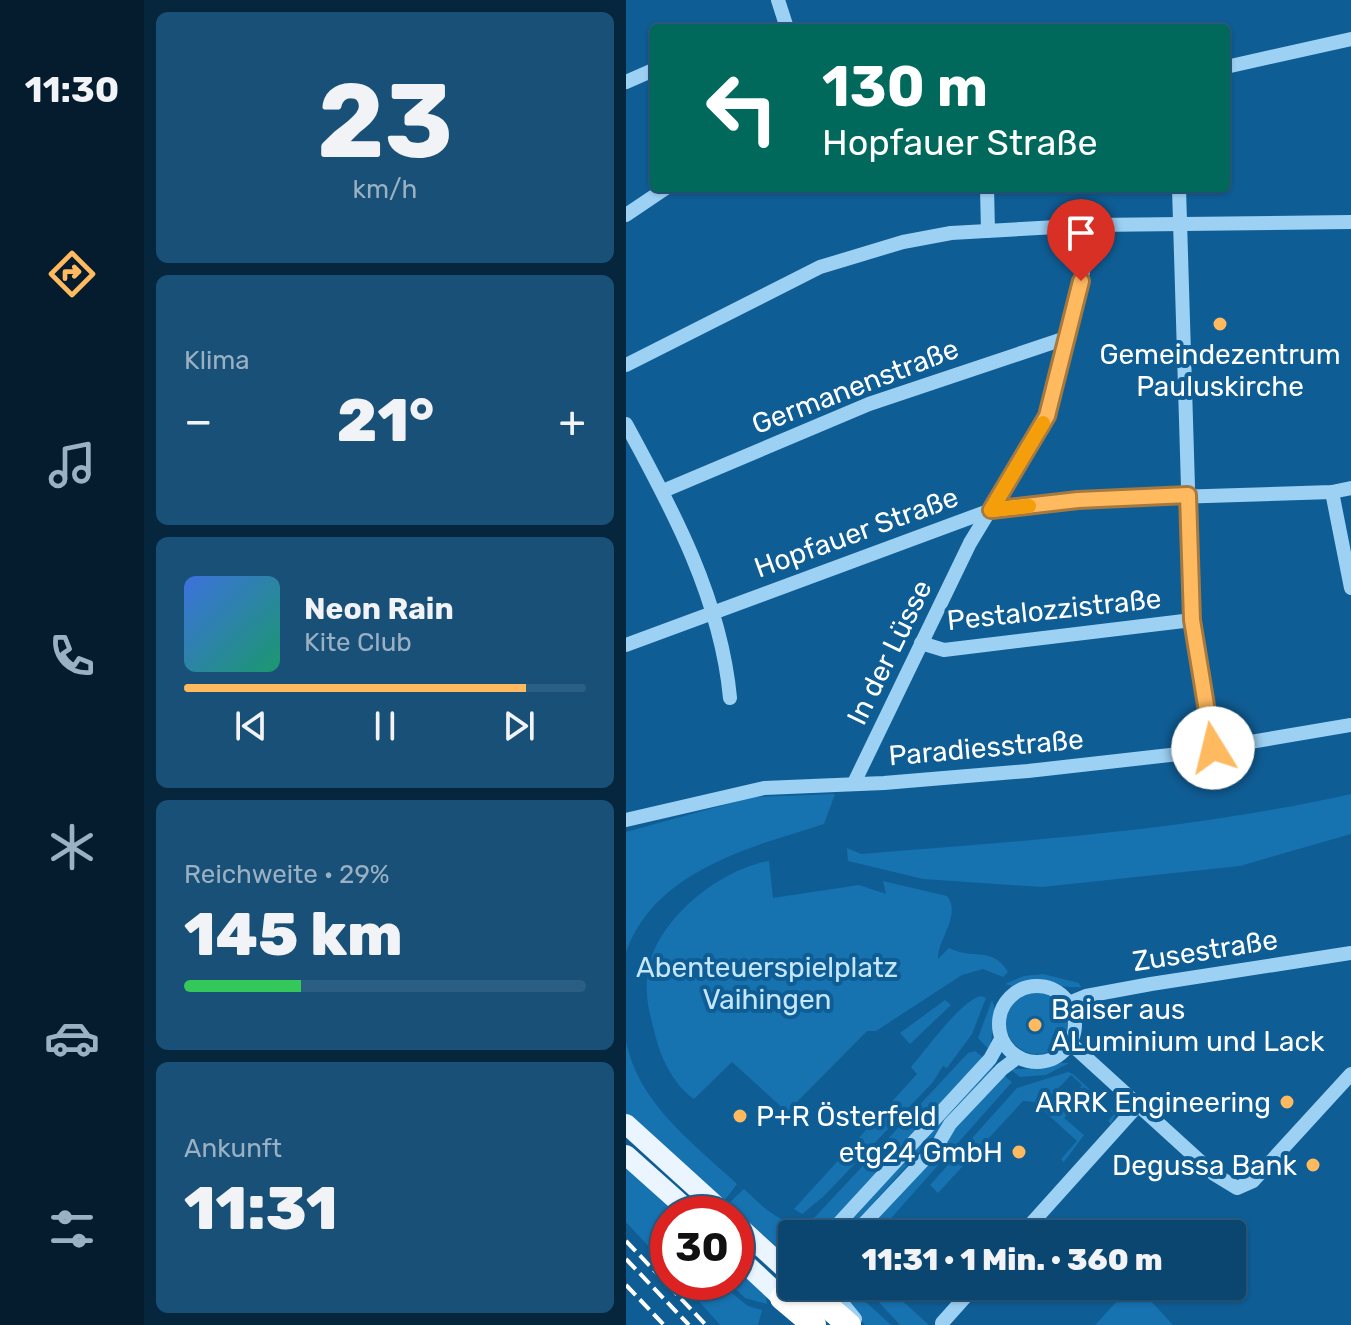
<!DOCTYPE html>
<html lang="de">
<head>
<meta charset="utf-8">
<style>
	body { margin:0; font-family:Rubik,sans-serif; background:#195078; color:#f1f3f6; height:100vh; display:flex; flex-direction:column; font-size:30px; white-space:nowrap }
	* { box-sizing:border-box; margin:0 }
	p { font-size:26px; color:#9ab1c3 }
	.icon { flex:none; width:44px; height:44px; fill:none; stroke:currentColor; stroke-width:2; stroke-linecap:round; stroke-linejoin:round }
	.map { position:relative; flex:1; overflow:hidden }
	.sheet { display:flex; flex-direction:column; gap:12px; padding:12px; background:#06263e; width:482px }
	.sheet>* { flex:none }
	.hud { position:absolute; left:24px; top:24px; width:580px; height:168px; border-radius:8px; box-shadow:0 2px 6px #0004,0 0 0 2px #2b5e83; background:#00695c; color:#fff; overflow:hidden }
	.speed { position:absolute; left:24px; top:1196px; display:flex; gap:16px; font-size:40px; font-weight:700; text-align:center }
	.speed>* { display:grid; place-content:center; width:104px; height:104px; border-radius:50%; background:#0b4670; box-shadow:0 2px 6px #0004,0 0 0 2px #2b5e83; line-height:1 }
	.speed .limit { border:12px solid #d22; background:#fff; color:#111 }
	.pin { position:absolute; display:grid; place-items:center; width:68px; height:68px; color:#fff; margin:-82px -34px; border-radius:50% 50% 50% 0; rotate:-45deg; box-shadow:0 0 8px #0007 }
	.pin .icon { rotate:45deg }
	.me { position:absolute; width:88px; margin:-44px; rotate:351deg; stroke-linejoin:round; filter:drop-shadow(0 0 6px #0008) }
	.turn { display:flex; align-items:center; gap:28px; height:168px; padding:0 40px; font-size:36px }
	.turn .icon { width:104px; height:104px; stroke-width:2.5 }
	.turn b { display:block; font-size:56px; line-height:68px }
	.big { font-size:60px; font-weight:800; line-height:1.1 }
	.sheet .widget { flex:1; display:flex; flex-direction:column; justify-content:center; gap:12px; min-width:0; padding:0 28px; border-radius:12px; background:#195078 }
	.sheet .dial { align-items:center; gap:0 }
	.dial b { font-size:104px; line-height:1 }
	.song { display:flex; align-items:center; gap:24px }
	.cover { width:96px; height:96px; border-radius:12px; background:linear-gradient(135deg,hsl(220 70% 55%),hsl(160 70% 35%)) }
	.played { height:8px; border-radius:4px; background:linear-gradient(90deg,#ffba60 85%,#2b5e83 85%) }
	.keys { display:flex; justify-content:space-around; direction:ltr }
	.heat { display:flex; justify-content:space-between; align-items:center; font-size:44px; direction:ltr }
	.charge { height:12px; border-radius:6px; background:linear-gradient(90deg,#34c759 29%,#2b5e83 0) }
	.trip { position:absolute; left:152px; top:1220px; width:468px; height:80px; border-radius:8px; background:#0b4670; box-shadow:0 2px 6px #0004,0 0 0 2px #2b5e83; font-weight:800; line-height:80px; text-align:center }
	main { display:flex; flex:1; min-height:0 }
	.menu { display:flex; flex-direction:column; width:144px; justify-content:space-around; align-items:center; background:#041c2d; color:#9ab1c3 }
	.menu .icon { width:56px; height:56px }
	.menu .selected { color:#ffba60 }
	.menu b { font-size:36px; color:#f1f3f6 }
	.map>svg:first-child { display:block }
	.green { fill:#1772b0 }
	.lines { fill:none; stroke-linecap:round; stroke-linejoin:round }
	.minor { stroke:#9dd1f4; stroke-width:14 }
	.major { stroke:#eaf5ff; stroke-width:20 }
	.highway { stroke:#fff; stroke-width:24 }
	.rail { stroke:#fff; stroke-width:4; stroke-dasharray:14 6; stroke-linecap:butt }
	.route-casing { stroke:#a6793e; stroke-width:20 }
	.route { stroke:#ffba60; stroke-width:14 }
	.slow { stroke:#f59e0b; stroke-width:14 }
	.poi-dot { fill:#ffba60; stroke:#0f5d95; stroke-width:3 }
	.labels { text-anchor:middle; stroke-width:8; stroke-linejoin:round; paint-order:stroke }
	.poi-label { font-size:28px; fill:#fff; stroke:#0f5d95; text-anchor:end }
	.street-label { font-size:28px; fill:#fff; stroke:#0f5d95 }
	.park-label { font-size:28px; fill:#c5e7fe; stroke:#0f5d95 }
</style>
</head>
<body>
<main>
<nav class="menu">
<b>11:30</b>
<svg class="icon selected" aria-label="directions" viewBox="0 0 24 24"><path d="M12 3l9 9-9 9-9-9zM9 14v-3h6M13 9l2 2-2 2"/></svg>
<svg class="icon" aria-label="music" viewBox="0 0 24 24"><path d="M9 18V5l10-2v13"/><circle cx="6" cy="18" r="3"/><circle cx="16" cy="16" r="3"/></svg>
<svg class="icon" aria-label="phone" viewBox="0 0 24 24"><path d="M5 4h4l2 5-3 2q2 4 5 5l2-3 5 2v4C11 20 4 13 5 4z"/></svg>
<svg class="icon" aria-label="climate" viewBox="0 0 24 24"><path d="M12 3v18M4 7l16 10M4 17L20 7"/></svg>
<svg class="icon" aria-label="car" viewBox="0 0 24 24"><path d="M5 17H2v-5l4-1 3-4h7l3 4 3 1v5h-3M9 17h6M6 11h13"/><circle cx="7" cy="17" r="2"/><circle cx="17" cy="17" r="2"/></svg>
<svg class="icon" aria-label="filters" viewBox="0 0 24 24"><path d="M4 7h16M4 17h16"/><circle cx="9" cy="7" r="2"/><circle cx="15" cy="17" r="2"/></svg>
</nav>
<section class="sheet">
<div class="widget dial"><b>23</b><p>km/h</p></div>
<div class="widget"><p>Klima</p>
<div class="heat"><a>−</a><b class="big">21°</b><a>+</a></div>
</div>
<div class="widget">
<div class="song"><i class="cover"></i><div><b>Neon Rain</b><p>Kite Club</p></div></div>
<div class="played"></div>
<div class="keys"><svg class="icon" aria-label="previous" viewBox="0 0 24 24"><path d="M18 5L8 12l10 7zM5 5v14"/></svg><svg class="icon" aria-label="pause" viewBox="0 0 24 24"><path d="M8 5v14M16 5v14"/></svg><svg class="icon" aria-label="next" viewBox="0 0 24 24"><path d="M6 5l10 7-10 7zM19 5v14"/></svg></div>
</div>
<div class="widget"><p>Reichweite · 29%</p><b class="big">145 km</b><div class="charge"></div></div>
<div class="widget"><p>Ankunft</p><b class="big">11:31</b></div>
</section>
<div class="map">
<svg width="725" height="1325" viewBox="0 0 725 1325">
	<rect width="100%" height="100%" fill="#0f5d95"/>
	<g class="green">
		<path d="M209,794L198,824C125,847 28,871 0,953V832L127,797Z"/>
		<path d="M725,794V834L614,866L416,887L297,879L222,861L221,848L235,854C400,841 564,830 725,794Z"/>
		<path d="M143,861L147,898L233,885L260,894L257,881L321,896C336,915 311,940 312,959L323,948C347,960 367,946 382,972L377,977L357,969L336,975L250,1031H241L161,1112L106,1062L68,1099C49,1086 36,1061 30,1038C24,1015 18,996 22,972C29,921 93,869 143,861Z"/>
		<path d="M417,974L453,983L455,987C430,989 412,977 387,986L379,984L398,976Z"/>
		<circle cx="411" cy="1023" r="31"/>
		<path d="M355,996L360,998L346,1034L321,1068L317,1066L307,1082L198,1196L176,1214L168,1209L291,1074L285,1067C301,1049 334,1001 355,996Z"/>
		<path d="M319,1000L325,1005L284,1044L274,1033Z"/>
		<path d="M366,1000L369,1009L364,1051L352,1038Z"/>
		<path d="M0,1041C12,1103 67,1143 111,1184L98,1201L0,1114Z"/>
		<path d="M349,1051L359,1059L194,1234H166V1257L150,1252L152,1248L102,1204L118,1189C140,1209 158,1232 189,1217L342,1053Z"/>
		<path d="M435,1063H443L420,1075L394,1077L384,1069H409Z"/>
		<path d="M366,1066L369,1069L219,1234H213Z"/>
		<path d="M442,1072L447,1074L490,1114L485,1124L482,1121L488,1114L475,1102L466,1108L473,1100L458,1087L451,1094L456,1085L445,1075L424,1097L436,1108L443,1104L438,1109L442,1114L438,1118L458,1135L438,1162L435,1159L451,1141L408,1102L397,1101L312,1193L304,1185L391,1088Z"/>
		<path d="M377,1075L386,1082L251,1234H236Z"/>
		<path d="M0,1168L54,1214H42V1254L36,1261L0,1222Z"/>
		<path d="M110,1263L139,1290L141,1304L119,1298L102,1282H110Z"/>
		<path d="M56,1282H92L122,1306L136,1310L132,1325H94Z"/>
		<path d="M238,1286H260L303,1325H274Z"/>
		<path d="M505,1286H511L547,1325H469Z"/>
		<path d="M218,1291L241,1303L265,1325H239L225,1308Z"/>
	</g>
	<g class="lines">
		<g class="minor">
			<path d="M152,0L161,28"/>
			<path d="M600,67L725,39"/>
			<path d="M0,82L25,71L28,77"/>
			<path d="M361,188L362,231"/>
			<path d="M553,188L566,620L587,748"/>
			<path d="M0,215L40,188"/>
			<path d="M0,365L194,267L277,242L325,233L467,225L725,222"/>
			<path d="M0,424C47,510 95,600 104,698"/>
			<path d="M37,491L243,404L443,337"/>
			<path d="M706,492L725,588"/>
			<path d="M295,643L318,650L566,620"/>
			<path d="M0,645L365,510L452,500L706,492L725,488"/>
			<path d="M228,783L344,543L421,416L443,337L467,225"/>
			<path d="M0,820L138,788L258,783L402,771L553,754L725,725"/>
			<circle cx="411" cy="1024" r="38"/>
			<path d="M443,1003L460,996L525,984L725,953"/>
			<path d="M444,1043L588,1174L611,1188L627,1181L725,1074"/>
			<path d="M203,1234L364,1059L375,1039"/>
			<path d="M228,1234L311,1146L324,1124L376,1069L392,1057"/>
			<path d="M396,1234L512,1105"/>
			<path d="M212,1286L216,1303L229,1319"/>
			<path d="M316,1323L349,1286"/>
		</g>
		<g class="major">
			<path d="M0,1124L99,1214"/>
			<path d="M0,1155L66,1214"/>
			<path d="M110,1224L166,1275"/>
			<path d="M110,1255L156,1298"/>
		</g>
		<g class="highway">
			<path d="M178,1286L223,1325"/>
			<path d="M156,1298L188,1325"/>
		</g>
		<g class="rail">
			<path d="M0,1241L80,1325"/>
			<path d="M0,1259L63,1325"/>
			<path d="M0,1285L38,1325"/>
		</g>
	</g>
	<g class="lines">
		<defs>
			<path id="route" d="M455,281L421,416L365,510L452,500L562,495L566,620L587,748"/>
		</defs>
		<use href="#route" class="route-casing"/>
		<use href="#route" class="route"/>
		<path class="slow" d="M403,506L365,510L417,423"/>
	</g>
	<g class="poi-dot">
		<circle cx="594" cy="324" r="8"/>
		<circle cx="409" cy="1025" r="8"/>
		<circle cx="661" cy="1102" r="8"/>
		<circle cx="114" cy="1116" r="8"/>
		<circle cx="393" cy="1152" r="8"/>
		<circle cx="687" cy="1165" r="8"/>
	</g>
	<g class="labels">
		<g class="poi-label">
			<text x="594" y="364" text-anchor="middle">Gemeindezentrum<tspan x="594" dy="32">Pauluskirche</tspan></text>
			<text x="425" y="1019" text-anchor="start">Baiser aus<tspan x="425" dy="32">ALuminium und Lack</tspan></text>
			<text x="645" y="1112">ARRK Engineering</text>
			<text x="130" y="1126" text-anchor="start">P+R Österfeld</text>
			<text x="377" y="1162">etg24 GmbH</text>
			<text x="671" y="1175">Degussa Bank</text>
		</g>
		<g class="street-label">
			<text transform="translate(229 386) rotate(-21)" y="10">Germanenstraße</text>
			<text transform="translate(230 532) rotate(-20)" y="10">Hopfauer Straße</text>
			<text transform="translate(428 609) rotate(-6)" y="10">Pestalozzistraße</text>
			<text transform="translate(263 652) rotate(-64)" y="10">In der Lüsse</text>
			<text transform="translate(360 747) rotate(-5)" y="10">Paradiesstraße</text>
			<text transform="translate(579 950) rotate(-9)" y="10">Zusestraße</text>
		</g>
		<g class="park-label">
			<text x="141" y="977">Abenteuerspielplatz<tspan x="141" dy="32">Vaihingen</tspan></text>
		</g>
	</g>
</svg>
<div class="speed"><div class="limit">30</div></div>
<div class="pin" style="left:455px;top:281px;background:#d93025"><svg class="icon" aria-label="arrive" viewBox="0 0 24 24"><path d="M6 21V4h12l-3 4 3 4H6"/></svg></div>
<svg class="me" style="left:587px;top:748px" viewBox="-20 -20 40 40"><circle r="19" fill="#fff"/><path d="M0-13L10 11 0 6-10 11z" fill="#ffba60"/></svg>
<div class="trip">11:31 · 1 Min. · 360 m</div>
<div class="hud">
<div class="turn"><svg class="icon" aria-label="left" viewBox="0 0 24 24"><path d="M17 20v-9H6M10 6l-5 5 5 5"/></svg><div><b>130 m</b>Hopfauer Straße</div></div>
</div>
</div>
</main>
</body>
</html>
